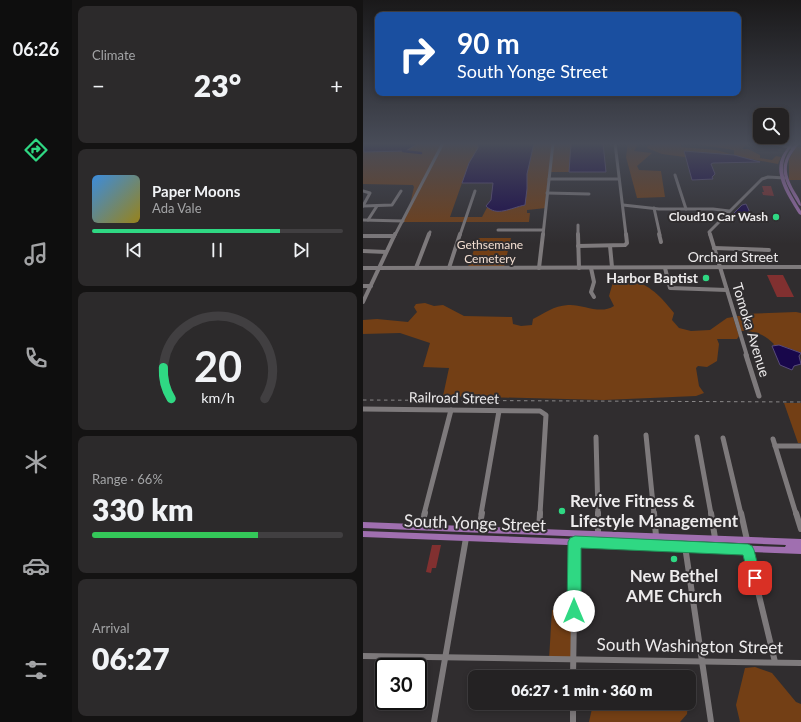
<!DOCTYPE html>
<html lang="en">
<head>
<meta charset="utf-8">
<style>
	body { margin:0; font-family:Lato,sans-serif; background:#2c2a2b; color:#f1f3f6; height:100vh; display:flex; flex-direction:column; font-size:15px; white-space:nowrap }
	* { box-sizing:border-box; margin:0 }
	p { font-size:13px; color:#a3a4a6 }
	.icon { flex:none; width:22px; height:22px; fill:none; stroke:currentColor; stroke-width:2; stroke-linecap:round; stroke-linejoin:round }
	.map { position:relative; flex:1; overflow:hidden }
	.panel { display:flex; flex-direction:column; gap:6px; padding:6px; background:#141313; width:291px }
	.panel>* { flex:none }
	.guide { position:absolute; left:12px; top:12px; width:366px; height:84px; border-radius:8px; box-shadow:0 2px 6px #0003,0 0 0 1px #413f41; background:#1a4fa0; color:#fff; overflow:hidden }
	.tools { position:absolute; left:390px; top:108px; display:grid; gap:8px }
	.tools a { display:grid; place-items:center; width:36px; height:36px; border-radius:8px; background:#242223; box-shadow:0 2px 6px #0003,0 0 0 1px #413f41; font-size:20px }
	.speed { position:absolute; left:12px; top:658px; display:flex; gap:8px; font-size:20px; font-weight:700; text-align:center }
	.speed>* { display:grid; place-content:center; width:52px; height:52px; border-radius:50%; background:#242223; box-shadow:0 2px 6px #0003,0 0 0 1px #413f41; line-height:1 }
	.speed .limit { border:2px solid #111; border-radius:6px; background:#fff; color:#111 }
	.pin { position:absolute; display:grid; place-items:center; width:34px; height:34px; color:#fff; margin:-17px; border-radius:8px; box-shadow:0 2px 6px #0006 }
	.me { position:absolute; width:44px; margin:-22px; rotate:0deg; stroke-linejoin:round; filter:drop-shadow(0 0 3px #0008) }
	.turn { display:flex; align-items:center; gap:14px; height:84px; padding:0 16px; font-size:18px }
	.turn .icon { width:52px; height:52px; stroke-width:2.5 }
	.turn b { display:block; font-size:28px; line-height:34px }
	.big { font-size:30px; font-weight:800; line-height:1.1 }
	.panel .card { flex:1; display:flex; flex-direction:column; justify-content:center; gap:6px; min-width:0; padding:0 14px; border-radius:8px; background:#2c2a2b }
	.panel .dial { align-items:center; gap:0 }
	.dial svg { height:104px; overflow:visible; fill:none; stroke:#413f41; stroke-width:7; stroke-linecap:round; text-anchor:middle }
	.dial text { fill:#f1f3f6; stroke:none }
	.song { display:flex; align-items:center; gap:12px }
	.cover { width:48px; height:48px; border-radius:6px; background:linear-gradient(135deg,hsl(210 70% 55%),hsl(50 70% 35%)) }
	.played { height:4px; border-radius:2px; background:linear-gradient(90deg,#2fd883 75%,#413f41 75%) }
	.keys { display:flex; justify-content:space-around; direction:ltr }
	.heat { display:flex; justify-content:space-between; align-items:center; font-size:22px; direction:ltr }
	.charge { height:6px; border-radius:3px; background:linear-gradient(90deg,#34c759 66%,#413f41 0) }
	.trip { position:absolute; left:105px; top:670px; width:228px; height:40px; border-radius:8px; background:#242223; box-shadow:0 2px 6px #0003,0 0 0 1px #413f41; font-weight:800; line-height:40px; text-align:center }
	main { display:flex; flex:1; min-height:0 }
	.dock { display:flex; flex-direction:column; width:72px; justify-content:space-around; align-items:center; background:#0e0e0e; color:#a3a4a6 }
	.dock .icon { width:28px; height:28px }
	.dock .active { color:#2fd883 }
	.dock b { font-size:18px; color:#f1f3f6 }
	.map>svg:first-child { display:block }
	.green { fill:#733f15; fill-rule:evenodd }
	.water { fill:#18074b; stroke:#584b7b }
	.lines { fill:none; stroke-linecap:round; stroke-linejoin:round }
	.canal { stroke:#18074b; stroke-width:2.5 }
	.building { fill:#813030 }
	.minor-far3 { stroke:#7e7a7c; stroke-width:3 }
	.minor-far2 { stroke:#7e7a7c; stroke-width:4 }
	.minor-far1 { stroke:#7e7a7c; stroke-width:5 }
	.minor { stroke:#7e7a7c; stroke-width:6 }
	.major { fill:#a06fb0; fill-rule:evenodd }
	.rail { stroke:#898788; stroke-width:1; stroke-dasharray:3.5 3.5; stroke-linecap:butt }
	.route { fill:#2fd883; stroke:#1f8c55 }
	.poi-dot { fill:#2fd883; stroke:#302d2f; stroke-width:1.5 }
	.labels { text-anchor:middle; stroke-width:4; stroke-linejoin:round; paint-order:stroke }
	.far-poi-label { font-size:12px; font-weight:bold; fill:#edebec; stroke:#302d2f; text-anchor:end }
	.far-park-label { font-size:12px; fill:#f3dfd2; stroke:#302d2f }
	.street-label { font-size:14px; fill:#edebec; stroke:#302d2f }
	.poi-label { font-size:14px; font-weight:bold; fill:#edebec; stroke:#302d2f; text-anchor:end }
	.near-poi-label { font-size:17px; font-weight:bold; fill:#edebec; stroke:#302d2f; text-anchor:start }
	.near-street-label { font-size:17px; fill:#edebec; stroke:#302d2f }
</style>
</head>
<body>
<main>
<nav class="dock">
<b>06:26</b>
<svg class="icon active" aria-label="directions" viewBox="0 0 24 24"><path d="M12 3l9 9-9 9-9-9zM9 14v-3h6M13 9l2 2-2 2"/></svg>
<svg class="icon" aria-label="music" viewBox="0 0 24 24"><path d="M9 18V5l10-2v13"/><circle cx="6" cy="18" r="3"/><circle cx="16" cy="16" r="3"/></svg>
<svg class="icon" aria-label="phone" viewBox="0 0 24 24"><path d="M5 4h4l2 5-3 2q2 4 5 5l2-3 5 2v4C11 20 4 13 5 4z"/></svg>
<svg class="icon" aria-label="climate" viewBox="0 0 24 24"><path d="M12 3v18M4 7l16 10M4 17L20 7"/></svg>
<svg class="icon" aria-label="car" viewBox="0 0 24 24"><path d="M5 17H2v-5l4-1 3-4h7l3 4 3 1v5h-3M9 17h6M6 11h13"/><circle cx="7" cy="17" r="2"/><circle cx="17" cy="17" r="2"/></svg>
<svg class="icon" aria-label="filters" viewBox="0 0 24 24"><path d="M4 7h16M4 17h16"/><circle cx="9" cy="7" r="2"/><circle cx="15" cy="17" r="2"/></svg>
</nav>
<section class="panel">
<div class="card"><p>Climate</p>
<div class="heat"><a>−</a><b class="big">23°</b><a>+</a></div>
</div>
<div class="card">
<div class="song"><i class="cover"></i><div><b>Paper Moons</b><p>Ada Vale</p></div></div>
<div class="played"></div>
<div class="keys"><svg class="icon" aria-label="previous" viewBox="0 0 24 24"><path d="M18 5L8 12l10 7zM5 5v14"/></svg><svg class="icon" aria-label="pause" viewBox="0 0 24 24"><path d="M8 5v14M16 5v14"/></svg><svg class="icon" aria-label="next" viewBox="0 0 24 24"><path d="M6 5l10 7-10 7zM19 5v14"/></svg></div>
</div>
<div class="card dial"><svg viewBox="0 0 100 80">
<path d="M14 69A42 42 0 1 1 86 69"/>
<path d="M14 69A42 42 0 0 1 8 45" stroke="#2fd883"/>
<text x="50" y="56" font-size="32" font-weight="700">20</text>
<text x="50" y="72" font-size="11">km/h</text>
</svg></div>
<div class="card"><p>Range · 66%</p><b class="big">330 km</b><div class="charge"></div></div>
<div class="card"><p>Arrival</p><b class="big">06:27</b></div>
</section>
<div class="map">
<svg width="438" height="722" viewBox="0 0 438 722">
	<rect width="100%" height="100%" fill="#302d2f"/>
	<g class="green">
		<path d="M0,143H240L243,172H187L183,208L164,210V213H167L166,222H39L47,205L51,187L50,185L0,184ZM99,183H130L128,200L119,217H87Z"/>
		<path d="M265,143H276L271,151L289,153L274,166L276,170L298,171L302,197L274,198L263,157Z"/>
		<path d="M297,143H318V147L353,150L371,155L324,151L322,157L299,154L284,148V146Z"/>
		<path d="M326,143H395L384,144L379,149H385L397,155V158L409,160L413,156L418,157L415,164L371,156V150Z"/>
		<path d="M433,147H438V180H426V159Z"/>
		<path d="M115,238H148L141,267H105Z"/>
		<path d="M260,278C285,283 295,293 311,313L309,320L316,328L328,331L347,330L364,318L370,317L376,336L374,339H354L356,344L354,361L344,367L335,366L333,368L336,386L341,393L333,396L241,400L80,396L86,368L60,367L67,343L37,333L0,334V320L14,319L45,322L54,312L51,307L53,304L62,303L71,306L80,305L101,316L149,317L150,324L158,326L169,325L170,319C182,313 190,306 205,305C220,304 237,315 251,306L246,296L250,282Z"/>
		<path d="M433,312L438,313V353L423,347L410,345L411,344C401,334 392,331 378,331L374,316H377V314Z"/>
		<path d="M421,403H438V443H435Z"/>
		<path d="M189,610L211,611V659H186Z"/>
		<path d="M392,667L409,673L433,702L438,704V722H377L373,705L382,668Z"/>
		<path d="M237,703H325L324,714L317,722H226L230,704Z"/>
	</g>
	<g class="water">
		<path d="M0,143H54V144L43,151L1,152Z"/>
		<path d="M115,143H171L164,174V189L162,205C147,208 134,217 123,206L128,200L130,183H99L106,163L115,148Z"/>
		<path d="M208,143H240L243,172H206Z"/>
		<path d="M321,151L371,155L397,162L350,163L348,164L352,174L349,177L350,179L329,180Z"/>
		<path d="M383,204L390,219L368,216L379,205Z"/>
		<path d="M416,345L438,353L436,356L438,364L431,366L429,370L417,365L409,346Z"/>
	</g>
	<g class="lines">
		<path class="canal" d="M40,151L58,153"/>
	</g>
	<g class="building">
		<path d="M399,186H408L411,196L400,195L399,192H401Z"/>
		<path d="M404,275H420L431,297H414Z"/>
		<path d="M69,545H78L73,568H69L68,573L63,572Z"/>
	</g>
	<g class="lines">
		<g class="minor-far3">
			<path d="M252,143L263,235"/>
			<path d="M406,143L430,148"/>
			<path d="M312,175L323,209"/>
			<path d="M186,179H256"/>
			<path d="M0,191L7,193L0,206"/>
			<path d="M184,193L226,194"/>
			<path d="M260,205L296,209H350L366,211"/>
			<path d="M0,206L29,205L38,191"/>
			<path d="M291,208L297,235"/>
			<path d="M0,220L40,221"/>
			<path d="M5,220L14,206"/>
			<path d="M215,225V235"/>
			<path d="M135,230H180"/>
			<path d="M32,235L80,143"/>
			<path d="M66,235L67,232"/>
			<path d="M97,235L112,191"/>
			<path d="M180,235L190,143"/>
			<path d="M347,235L346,232L399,179L405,177L422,178"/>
		</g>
		<g class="minor-far2">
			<path d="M215,234L216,268"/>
			<path d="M296,234L298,242"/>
			<path d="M347,234L384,356"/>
			<path d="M0,236H31"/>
			<path d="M215,246L262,245L264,243L263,234"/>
			<path d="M247,246L249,267"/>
			<path d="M351,248L406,250"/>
			<path d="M0,251L23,252"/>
			<path d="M0,268L438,267"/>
			<path d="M53,268L66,234"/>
			<path d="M86,268L97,234"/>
			<path d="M176,268L180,234"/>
			<path d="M228,268L231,282L228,292L231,297"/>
			<path d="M302,268L307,288L364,290"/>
			<path d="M0,286H8"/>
			<path d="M0,302L32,234"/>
		</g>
		<g class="minor-far1">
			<path d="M383,355L396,396"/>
			<path d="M0,409L177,411L183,415L177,514"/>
			<path d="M283,435L291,514"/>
			<path d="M233,437L235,514"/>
			<path d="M334,437L348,514"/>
			<path d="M360,438L378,514"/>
			<path d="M410,439L433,514"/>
			<path d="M412,446H438"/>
			<path d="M61,514L88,410"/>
			<path d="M118,514L136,411"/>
		</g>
		<g class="minor">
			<path d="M235,513V533"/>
			<path d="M291,513L293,536"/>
			<path d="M348,513L352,538"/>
			<path d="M378,513L384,540"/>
			<path d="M433,513L438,529"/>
			<path d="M58,527L62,513"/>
			<path d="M116,529L119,513"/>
			<path d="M176,532L177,513"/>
			<path d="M322,546L348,722"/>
			<path d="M385,550L412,662"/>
			<path d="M0,656L438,663"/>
			<path d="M210,677L212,542"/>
			<path d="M210,703V722"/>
			<path d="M71,722L103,538"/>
		</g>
		<g class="major">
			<path d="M428,143H432C429,146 426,149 424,153C413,173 428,194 438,211V215L436,214C427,199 413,180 417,162C419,154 424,149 428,143Z"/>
			<path d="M433,143H437C421,161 420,171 432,192C435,197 438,201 438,206L436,205C421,180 412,167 433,143Z"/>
			<path d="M0,522L438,539V554L0,537V531L422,547L423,545L0,528Z"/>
		</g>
		<path class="rail" d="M0,400L438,402"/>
	</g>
	<linearGradient id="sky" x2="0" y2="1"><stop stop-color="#1a191a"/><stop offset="0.59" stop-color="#484c58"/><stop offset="1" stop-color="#484c58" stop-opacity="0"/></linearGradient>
	<rect width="438" height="244" fill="url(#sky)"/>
	<path class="route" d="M212,536L385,544L389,546L391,550L398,578L396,582L392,584L387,582L380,555L218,548V611L216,616L211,618L206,616L204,611L205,542L207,538Z"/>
	<g class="poi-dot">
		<circle cx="413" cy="217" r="4"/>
		<circle cx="343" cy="278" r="4"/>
		<circle cx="199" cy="511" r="4"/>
		<circle cx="311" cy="559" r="4"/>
	</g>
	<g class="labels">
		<g class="far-poi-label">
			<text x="405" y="221">Cloud10 Car Wash</text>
		</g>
		<g class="far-park-label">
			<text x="127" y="249">Gethsemane<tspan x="127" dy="14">Cemetery</tspan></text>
		</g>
		<g class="street-label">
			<text x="370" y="262">Orchard Street</text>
			<text transform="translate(388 330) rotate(73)" y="5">Tomoka Avenue</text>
			<text transform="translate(91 398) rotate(1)" y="5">Railroad Street</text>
		</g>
		<g class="poi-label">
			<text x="335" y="283">Harbor Baptist</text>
		</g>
		<g class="near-poi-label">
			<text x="207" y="507">Revive Fitness &amp;<tspan x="207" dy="20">Lifestyle Management</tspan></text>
			<text x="311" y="582" text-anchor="middle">New Bethel<tspan x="311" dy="20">AME Church</tspan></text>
		</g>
		<g class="near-street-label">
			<text transform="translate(112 523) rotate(2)" y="6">South Yonge Street</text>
			<text transform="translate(327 646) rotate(1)" y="6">South Washington Street</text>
		</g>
	</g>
</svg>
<div class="tools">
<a><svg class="icon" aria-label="search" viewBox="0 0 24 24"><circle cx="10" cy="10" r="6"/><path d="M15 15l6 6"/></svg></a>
</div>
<div class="speed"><div class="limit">30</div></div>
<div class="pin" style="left:392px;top:578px;background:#d93025"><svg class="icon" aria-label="arrive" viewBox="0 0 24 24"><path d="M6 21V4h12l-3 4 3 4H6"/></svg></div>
<svg class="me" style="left:211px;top:611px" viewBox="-20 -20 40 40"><circle r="19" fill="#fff"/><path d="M0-13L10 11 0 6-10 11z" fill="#2fd883"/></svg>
<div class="trip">06:27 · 1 min · 360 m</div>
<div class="guide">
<div class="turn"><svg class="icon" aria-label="right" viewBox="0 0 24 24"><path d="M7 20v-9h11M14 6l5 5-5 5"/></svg><div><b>90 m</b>South Yonge Street</div></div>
</div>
</div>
</main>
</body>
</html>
